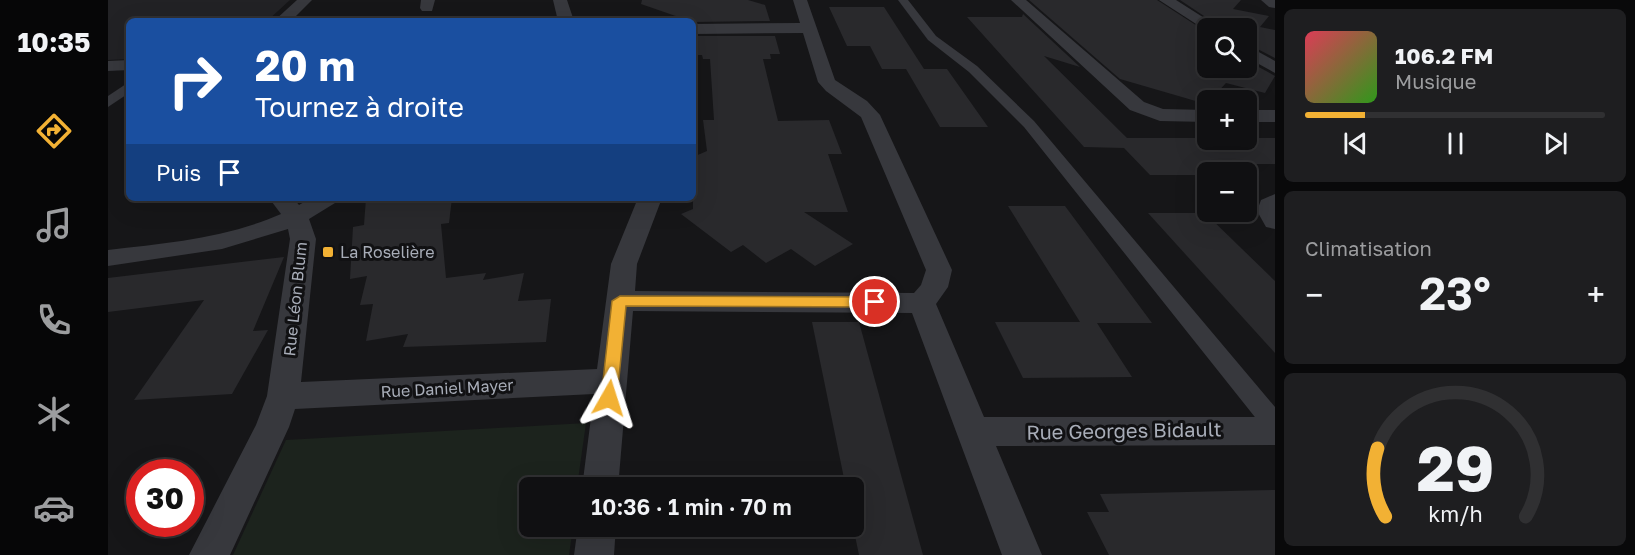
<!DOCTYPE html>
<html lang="fr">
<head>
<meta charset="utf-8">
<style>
	body { margin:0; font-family:"Golos Text",sans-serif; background:#1e1e20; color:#f1f3f6; height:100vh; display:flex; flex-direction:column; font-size:22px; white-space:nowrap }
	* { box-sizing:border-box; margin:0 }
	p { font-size:20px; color:#9c9d9f }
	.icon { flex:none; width:33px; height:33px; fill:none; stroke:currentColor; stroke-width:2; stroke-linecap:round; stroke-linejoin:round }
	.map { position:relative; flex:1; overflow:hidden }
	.drawer { display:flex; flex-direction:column; gap:9px; padding:9px; background:#09090a; width:360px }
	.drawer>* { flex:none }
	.banner { position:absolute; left:18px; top:18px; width:570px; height:183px; border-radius:9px; box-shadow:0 6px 24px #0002,0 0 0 2px #303032; background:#1a4fa0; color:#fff; overflow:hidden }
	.controls { position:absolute; left:1089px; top:18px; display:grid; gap:12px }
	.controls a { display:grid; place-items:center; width:60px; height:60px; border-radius:9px; background:#101012; box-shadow:0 6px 24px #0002,0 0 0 2px #303032; font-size:30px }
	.speed { position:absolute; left:18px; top:459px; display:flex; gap:12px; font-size:30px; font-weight:700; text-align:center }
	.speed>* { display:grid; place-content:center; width:78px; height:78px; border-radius:50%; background:#101012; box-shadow:0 6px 24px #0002,0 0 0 2px #303032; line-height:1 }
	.speed .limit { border:9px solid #d22; background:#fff; color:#111 }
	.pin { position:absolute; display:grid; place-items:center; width:51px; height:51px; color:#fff; margin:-26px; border:3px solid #fff; border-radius:50%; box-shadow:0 2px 6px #0007 }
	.me { position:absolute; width:66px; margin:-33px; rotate:6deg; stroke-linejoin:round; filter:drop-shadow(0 0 4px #0008) }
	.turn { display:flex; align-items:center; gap:21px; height:126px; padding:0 30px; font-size:27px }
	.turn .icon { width:78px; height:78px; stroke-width:2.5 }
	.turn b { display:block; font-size:42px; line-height:51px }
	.then { display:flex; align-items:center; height:57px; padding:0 30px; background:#0003; gap:12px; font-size:22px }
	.big { font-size:45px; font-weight:600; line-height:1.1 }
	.drawer .tile { flex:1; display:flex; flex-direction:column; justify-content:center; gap:9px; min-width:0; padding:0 21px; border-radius:9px; background:#1e1e20 }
	.drawer .dial { align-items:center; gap:0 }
	.dial svg { height:156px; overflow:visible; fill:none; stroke:#303032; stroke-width:7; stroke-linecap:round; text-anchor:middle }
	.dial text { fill:#f1f3f6; stroke:none }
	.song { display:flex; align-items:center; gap:18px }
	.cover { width:72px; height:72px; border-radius:9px; background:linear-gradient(135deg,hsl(350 70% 55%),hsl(110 70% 35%)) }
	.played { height:6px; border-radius:3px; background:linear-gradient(90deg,#f2b134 20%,#303032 20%) }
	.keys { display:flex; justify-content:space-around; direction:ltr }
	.heat { display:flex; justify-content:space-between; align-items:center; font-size:33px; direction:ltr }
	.trip { position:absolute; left:411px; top:477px; width:345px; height:60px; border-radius:9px; background:#101012; box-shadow:0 6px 24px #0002,0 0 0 2px #303032; font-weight:600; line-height:60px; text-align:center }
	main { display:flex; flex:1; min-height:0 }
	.dock { display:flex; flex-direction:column; width:108px; justify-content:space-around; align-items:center; background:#060607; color:#9c9d9f }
	.dock .icon { width:42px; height:42px }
	.dock .current { color:#f2b134 }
	.dock b { font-size:27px; color:#f1f3f6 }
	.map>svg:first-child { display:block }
	.built { fill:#222225 }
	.green { fill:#1c231d }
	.building { fill:#29292c }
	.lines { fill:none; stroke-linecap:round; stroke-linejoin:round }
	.pedestrian { fill:#37383d; fill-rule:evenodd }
	.minor { fill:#37383d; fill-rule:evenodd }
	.tertiary { fill:#37383d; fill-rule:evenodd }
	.route { fill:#f2b134; stroke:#9d7322; stroke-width:1.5 }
	.poi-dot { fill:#f2b134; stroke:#111113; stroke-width:2 }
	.labels { text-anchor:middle; stroke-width:6; stroke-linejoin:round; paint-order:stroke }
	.poi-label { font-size:16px; fill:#a8adb8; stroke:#111113; text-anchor:start }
	.street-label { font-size:16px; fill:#a8adb8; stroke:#111113 }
	.near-street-label { font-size:20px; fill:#a8adb8; stroke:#111113 }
</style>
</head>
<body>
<main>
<nav class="dock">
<b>10:35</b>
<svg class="icon current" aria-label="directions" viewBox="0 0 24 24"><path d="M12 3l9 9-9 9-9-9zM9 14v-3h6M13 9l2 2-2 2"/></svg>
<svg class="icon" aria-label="music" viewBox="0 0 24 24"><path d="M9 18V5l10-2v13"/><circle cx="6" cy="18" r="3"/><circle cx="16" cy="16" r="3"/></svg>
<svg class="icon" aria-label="phone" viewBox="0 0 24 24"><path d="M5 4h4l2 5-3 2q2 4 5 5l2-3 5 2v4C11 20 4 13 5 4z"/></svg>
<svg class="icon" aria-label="climate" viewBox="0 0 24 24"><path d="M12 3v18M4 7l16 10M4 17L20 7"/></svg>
<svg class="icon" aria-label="car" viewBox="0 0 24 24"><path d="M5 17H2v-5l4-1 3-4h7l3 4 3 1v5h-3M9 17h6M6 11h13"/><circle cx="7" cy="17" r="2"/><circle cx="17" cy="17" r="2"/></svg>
</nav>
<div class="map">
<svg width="1167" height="555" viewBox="0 0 1167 555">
	<rect width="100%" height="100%" fill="#161618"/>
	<path class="built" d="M0,0H182L159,21H21V59L0,60Z"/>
	<path class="green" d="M478,423L469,487L422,488V526L465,527L461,555H125L178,440Z"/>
	<g class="building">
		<path d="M534,0H640L657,5L662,21L585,22L533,4Z"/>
		<path d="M921,0H1049L1100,33V68H1138V60L1167,76L1157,93L1118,83L1098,104L1012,79Z"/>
		<path d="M1072,0H1133L1125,9L1161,16L1152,27L1167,30V58L1138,43V28H1114Z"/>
		<path d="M721,7H776L816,69H839L880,127H832L798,69H774L762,46H739Z"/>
		<path d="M915,14L972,67L936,56L1019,138H1167V164H1100V175H1042L1016,148L976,147L859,17H914Z"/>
		<path d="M585,36H667L672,54H662L663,59H655L670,121L721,120L734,154H720L740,212H696L745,244L707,266L683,249L658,263L635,245L623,252L573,214L585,209V157L599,151L595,120H606L602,59H595L594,55H585Z"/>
		<path d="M258,198H344L341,223L333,224L338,278L378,273L375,280L416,273L410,301L443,299L438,342L295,347L300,334L258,341L265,304L252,305L259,276L242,279L245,227L256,225Z"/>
		<path d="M900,206H957L1044,323H989L1024,377L915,378L887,322H972Z"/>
		<path d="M1040,213H1097L1167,281V353Z"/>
		<path d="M176,257L145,331L160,330L124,394L26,400L96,300L0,312V278Z"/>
		<path d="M704,322H751L815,555H751L745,526L746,488H738Z"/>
		<path d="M1167,490V555H1001L979,512H1001L992,494Z"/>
	</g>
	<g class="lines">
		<g class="pedestrian">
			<path d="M790,0H800L828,36L869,66L926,121L1167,407V434L1158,431L916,127L861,72L820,40Z"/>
			<path d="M21,82V93L0,107V96Z"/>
		</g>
		<g class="minor">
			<path d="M189,0H204L183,21H166Z"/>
			<path d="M313,0H327L324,11H314L312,8Z"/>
			<path d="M445,0H459L466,21H450Z"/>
			<path d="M685,0H699L727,80L759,101L772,115L844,270L840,287L828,304L876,417H1167V445L888,446L934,555H894L804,313L525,311L510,488H474L486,394L187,409L181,427L122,555H81L148,425L159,396L182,239L180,229L114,249L0,266V250C59,243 119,238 173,214L161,198H185L191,205L203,198H231L227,203L201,219L208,239L193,382L489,369L503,264L530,198H554L529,264L527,291L806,293L813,285L818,270L753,117L718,91L710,82L695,33L585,34V24L692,23Z"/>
			<path d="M903,0H918L1036,102L1055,109L1100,110V122L1052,121L1022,110Z"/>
			<path d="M1051,0H1068L1112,28H1100L1099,31Z"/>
			<path d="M1138,45L1167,61V73L1138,57Z"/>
			<path d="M21,60V70L0,71V61Z"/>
			<rect x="1138" y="110" width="29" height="12"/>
			<path d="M1167,194V229L1158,227L1149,211L1153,200Z"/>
			<path d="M470,526H508L506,555H466Z"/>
		</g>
		<path class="tertiary" d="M1153,0H1167V8L1161,7Z"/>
	</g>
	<path class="route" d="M512,296L767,297L774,302L767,307L518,306L509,398L507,403L501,405L495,403L493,398L504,301Z"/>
	<rect class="poi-dot" x="214" y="246" width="12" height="12" rx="3"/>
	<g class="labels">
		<g class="poi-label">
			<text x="232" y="258">La Roselière</text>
		</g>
		<g class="street-label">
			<text transform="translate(187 299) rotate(-84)" y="6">Rue Léon Blum</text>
			<text transform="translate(339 388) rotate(-3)" y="6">Rue Daniel Mayer</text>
		</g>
		<g class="near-street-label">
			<text transform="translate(1016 431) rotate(-1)" y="7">Rue Georges Bidault</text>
		</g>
	</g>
</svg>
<div class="controls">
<a><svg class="icon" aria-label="search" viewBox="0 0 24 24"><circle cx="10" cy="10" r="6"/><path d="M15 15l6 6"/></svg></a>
<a>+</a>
<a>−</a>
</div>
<div class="speed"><div class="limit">30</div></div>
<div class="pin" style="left:767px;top:302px;background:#d93025"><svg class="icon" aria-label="arrive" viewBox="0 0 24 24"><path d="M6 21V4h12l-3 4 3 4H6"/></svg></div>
<svg class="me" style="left:501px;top:398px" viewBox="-20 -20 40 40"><path d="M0-17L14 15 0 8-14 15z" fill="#f2b134" stroke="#fff" stroke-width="4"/></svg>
<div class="trip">10:36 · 1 min · 70 m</div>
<div class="banner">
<div class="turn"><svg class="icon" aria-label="right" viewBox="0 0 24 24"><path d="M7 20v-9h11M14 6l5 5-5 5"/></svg><div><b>20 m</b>Tournez à droite</div></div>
<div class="then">Puis<svg class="icon" aria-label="arrive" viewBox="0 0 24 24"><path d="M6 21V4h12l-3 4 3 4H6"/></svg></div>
</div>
</div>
<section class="drawer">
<div class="tile">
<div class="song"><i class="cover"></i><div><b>106.2 FM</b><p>Musique</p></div></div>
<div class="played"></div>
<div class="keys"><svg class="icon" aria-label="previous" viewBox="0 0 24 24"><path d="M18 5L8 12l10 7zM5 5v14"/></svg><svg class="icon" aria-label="pause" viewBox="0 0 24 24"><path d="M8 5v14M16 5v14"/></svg><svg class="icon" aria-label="next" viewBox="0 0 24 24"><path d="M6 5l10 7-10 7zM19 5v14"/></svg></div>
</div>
<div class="tile"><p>Climatisation</p>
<div class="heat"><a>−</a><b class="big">23°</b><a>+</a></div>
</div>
<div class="tile dial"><svg viewBox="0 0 100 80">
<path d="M14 69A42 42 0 1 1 86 69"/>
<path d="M14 69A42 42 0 0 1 10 34" stroke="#f2b134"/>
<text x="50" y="56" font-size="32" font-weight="700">29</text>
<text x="50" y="72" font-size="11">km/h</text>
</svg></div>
</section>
</main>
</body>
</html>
